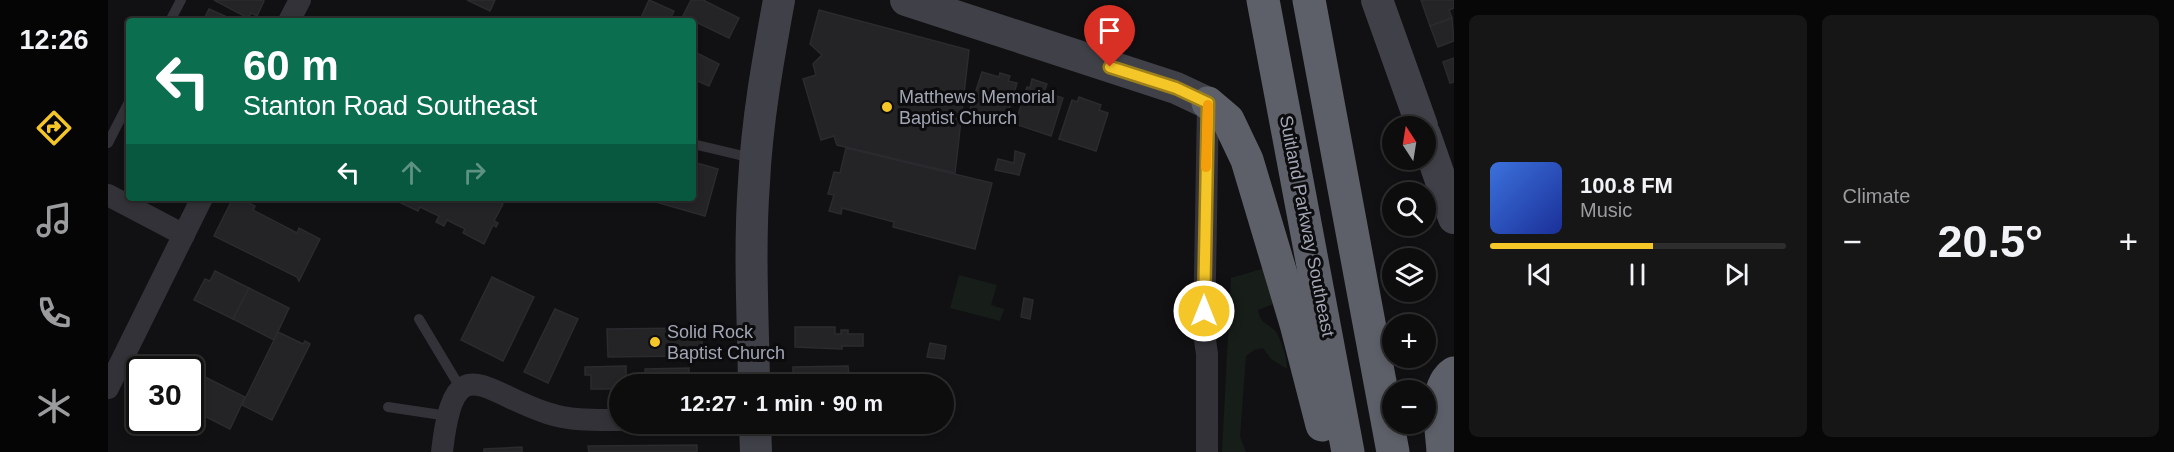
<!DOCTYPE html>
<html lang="en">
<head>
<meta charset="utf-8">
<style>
	body { margin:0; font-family:Helvetica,sans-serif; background:#161617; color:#f1f3f6; height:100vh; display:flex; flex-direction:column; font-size:22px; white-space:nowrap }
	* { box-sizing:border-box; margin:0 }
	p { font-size:20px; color:#9a9c9e }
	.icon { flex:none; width:33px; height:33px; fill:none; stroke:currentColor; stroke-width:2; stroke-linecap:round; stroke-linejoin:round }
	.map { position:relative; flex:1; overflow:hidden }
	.panel { display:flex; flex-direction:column; gap:15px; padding:15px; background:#070708; width:720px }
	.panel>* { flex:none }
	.guide { position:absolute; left:18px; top:18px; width:570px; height:183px; border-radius:6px; box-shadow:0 3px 9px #0003,0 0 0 2px #2d2d2e; background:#0b6e4f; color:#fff; overflow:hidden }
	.needle { width:39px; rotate:348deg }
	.tools { position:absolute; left:1274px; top:116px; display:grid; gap:12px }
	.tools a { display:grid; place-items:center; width:54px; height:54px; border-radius:50%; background:#0d0d0e; box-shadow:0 3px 9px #0003,0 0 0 2px #2d2d2e; font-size:30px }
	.speed { position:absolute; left:18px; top:356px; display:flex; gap:12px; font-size:30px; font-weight:700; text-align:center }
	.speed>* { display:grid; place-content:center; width:78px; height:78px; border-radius:50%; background:#0d0d0e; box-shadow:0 3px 9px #0003,0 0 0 2px #2d2d2e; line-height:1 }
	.speed .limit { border:3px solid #111; border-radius:9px; background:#fff; color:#111 }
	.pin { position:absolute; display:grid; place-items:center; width:51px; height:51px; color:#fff; margin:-62px -26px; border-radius:50% 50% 50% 0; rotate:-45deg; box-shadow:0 0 6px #0007 }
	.pin .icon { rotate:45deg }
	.me { position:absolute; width:66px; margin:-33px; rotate:0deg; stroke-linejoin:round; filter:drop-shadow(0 0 4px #0008) }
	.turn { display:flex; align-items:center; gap:21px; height:126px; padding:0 18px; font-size:27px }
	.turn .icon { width:78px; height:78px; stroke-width:2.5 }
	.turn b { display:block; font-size:42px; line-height:51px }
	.lanes { display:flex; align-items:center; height:57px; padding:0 18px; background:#0003; justify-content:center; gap:30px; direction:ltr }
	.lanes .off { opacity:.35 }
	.big { font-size:45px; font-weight:700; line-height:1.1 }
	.panel .tile { flex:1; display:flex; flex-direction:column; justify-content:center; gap:9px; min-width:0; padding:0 21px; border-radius:9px; background:#161617 }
	.song { display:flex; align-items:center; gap:18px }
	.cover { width:72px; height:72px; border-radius:9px; background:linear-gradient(135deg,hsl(220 70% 55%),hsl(230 70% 35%)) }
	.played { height:6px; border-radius:3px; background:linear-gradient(90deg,#f4c628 55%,#2d2d2e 55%) }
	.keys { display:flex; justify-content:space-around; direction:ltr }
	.heat { display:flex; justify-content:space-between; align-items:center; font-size:33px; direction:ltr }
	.panel .tiles { flex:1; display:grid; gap:15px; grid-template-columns:repeat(2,1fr) }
	.trip { position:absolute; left:501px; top:374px; width:345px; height:60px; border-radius:30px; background:#0d0d0e; box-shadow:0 3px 9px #0003,0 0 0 2px #2d2d2e; font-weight:700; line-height:60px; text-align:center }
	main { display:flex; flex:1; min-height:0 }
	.tabs { display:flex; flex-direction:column; width:108px; justify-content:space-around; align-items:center; background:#050506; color:#9a9c9e }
	.tabs .icon { width:42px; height:42px }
	.tabs .on { color:#f4c628 }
	.tabs b { font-size:27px; color:#f1f3f6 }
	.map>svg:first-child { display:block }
	.green { fill:#171d19 }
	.building { fill:#242427; stroke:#2b2b2f; stroke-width:1.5 }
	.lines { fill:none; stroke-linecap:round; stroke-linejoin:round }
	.lane { stroke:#323238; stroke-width:10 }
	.street { stroke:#323238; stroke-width:22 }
	.secondary { stroke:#404148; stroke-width:32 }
	.highway { stroke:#5e6069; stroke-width:33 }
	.route-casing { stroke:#9f811a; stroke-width:15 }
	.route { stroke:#f4c628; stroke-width:10 }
	.slow { stroke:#f59e0b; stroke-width:10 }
	.poi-dot { fill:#f4c628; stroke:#0c0c0e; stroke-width:2 }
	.labels { text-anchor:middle; stroke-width:6; stroke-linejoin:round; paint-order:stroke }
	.poi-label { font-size:18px; fill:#a2a6b4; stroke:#0c0c0e; text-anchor:start }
	.street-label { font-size:18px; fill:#a2a6b4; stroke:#0c0c0e }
</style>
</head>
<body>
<main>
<nav class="tabs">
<b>12:26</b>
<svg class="icon on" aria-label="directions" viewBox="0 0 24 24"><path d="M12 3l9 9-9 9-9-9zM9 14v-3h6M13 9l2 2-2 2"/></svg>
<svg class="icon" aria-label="music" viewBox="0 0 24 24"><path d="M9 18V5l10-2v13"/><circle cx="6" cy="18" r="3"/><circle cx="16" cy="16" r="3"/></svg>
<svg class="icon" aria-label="phone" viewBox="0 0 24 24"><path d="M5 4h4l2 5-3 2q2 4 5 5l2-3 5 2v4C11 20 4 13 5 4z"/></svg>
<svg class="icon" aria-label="climate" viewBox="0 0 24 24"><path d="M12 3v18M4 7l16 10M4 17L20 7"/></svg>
</nav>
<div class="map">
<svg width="1346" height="452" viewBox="0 0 1346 452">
	<rect width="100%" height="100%" fill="#111113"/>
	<g class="green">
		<path d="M1157,268L1164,274L1165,304L1150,310C1153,325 1159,322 1168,332C1173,339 1180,361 1179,369L1163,359L1155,348L1146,350L1138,356L1132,437L1138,452H1114L1123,278Z"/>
		<path d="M851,275L889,285L883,305L896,309L892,321L842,308Z"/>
	</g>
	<g class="building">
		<path d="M106,0H153L156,1L149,16L143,13L140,18Z"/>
		<path d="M359,0H387L382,11Z"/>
		<path d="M541,0L566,11L561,21L532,20Z"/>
		<path d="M583,0H595L631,18L621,38L575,16Z"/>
		<path d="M1313,0H1346V8L1341,10L1344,18L1322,26Z"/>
		<path d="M101,9L128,21H95Z"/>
		<path d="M711,10L861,50L847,173L729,145L726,136L713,140L695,79L708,75L705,64L714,55L702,44Z"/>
		<path d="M1344,18L1346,41L1330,47L1322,26Z"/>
		<path d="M585,51L611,64L601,86L585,79Z"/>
		<path d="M1346,58V82L1342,83L1335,62Z"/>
		<path d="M874,72L891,77L892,73L902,76L900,81L909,83L898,120L862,109Z"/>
		<path d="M924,79L939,84L936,92L955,98L943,136L907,124L919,87L922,88Z"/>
		<path d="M971,97L993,105L991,110L1000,113L988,151L951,139L964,100L969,102Z"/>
		<path d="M738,148L884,183L867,249L785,227L786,222L734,208L733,214L721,211L726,195L720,194L726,172L732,173Z"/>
		<path d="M907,151L917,154L911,175L887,170L890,159L906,163Z"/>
		<path d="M585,162L610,169L597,216L534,198H585Z"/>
		<path d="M125,198H131L147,206L145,210L189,233L191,228L212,239L191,281L189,277L106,236Z"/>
		<path d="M290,198H384L395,204L386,221L390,223L388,227L385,225L376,244L355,233L357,229L339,220L336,226L328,222L331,216L312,207L310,211L289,201Z"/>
		<path d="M107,271L141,288L125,319L86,300L97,279L102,281Z"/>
		<path d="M384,277L426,297L395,361L353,340Z"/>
		<path d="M141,288L181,308L166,340L125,319Z"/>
		<path d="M916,298L925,300L922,319L913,317Z"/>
		<path d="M447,309L470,319L440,383L416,372Z"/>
		<path d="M687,327H727V334H733V330H740V334H755V346H734V349L687,347Z"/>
		<path d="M579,328V335H594V349H580V356L500,357L499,329Z"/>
		<path d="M170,332L195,344L197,341L202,344L164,420L134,405Z"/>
		<path d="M822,343L838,346L836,359L819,357Z"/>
		<path d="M57,358L80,369H52Z"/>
		<path d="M518,366V384H512V389H483V375H477V367Z"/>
		<path d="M740,366L742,384H685V367Z"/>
		<path d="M581,368V384H544V381H537V369Z"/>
		<path d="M82,370L97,377L82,405Z"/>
		<path d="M97,377L137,397L122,429L82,409Z"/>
		<path d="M589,445V452H481L480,446Z"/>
		<path d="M414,447V452H376V449Z"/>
	</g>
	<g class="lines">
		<g class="lane">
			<path d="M62,21L73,0"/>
			<path d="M0,143L21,102"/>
			<path d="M585,144L644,158"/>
			<path d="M311,319L353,389"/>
			<path d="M280,407L340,416"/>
		</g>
		<g class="street">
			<path d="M181,21L192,0"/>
			<path d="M0,195L76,235"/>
			<path d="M0,388L94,198"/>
			<path d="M334,452C346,345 374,392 439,413C463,421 487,420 512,420"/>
			<path d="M1099,452V354L1096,333L1100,103"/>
		</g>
		<g class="secondary">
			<path d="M798,0L1068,88L1100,103"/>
			<path d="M1269,0L1314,126"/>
			<path d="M1317,135L1346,218"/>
			<path d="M646,384C645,317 641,249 646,182C649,121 660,60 671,0"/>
			<path d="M647,423L648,452"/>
		</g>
		<g class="highway">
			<path d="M1155,0L1240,452"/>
			<path d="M1201,0L1285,452"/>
			<path d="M1100,103L1120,120L1139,160L1188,324L1214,425"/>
			<path d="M1335,452C1334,429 1324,388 1346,373"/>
		</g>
	</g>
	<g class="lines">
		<defs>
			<path id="route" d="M1002,67L1068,88L1100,103L1096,311"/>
		</defs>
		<use href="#route" class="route-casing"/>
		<use href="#route" class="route"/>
		<path class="slow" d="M1098,167L1100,105"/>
	</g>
	<g class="poi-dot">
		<circle cx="779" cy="107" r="6"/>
		<circle cx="547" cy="342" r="6"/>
	</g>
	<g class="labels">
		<g class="poi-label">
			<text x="791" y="103">Matthews Memorial<tspan x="791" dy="21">Baptist Church</tspan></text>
			<text x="559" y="338">Solid Rock<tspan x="559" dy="21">Baptist Church</tspan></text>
		</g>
		<g class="street-label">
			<text transform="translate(1199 226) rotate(79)" y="6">Suitland Parkway Southeast</text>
		</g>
	</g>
</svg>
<div class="tools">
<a><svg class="needle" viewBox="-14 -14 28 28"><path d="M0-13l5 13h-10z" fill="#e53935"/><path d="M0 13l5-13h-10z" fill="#9a9c9e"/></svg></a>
<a><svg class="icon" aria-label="search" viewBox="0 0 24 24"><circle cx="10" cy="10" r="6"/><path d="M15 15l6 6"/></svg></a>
<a><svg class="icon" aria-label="layers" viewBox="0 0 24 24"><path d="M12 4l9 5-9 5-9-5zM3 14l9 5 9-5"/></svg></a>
<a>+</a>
<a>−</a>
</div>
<div class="speed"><div class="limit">30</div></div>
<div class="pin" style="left:1002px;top:67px;background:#d93025"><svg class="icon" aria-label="arrive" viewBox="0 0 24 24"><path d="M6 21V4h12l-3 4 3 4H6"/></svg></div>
<svg class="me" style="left:1096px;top:311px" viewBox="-20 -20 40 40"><circle r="17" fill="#f4c628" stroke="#fff" stroke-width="3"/><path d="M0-11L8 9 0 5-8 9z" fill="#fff"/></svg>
<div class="trip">12:27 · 1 min · 90 m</div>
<div class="guide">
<div class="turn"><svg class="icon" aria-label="left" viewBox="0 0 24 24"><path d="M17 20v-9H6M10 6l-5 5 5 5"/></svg><div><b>60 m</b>Stanton Road Southeast</div></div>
<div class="lanes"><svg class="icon" aria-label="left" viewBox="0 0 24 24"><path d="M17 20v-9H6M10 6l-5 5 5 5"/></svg><svg class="icon off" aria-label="ahead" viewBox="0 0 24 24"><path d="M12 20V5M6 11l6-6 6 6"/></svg><svg class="icon off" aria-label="right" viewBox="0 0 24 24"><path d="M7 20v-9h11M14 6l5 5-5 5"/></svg></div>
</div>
</div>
<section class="panel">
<div class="tiles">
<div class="tile">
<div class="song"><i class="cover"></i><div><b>100.8 FM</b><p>Music</p></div></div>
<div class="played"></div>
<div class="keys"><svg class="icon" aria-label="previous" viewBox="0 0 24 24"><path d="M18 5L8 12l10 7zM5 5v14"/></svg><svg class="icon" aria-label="pause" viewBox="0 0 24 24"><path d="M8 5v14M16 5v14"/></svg><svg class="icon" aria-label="next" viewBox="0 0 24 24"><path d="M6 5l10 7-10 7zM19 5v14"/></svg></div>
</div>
<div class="tile"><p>Climate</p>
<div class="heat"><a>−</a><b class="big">20.5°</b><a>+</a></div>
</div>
</div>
</section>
</main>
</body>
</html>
